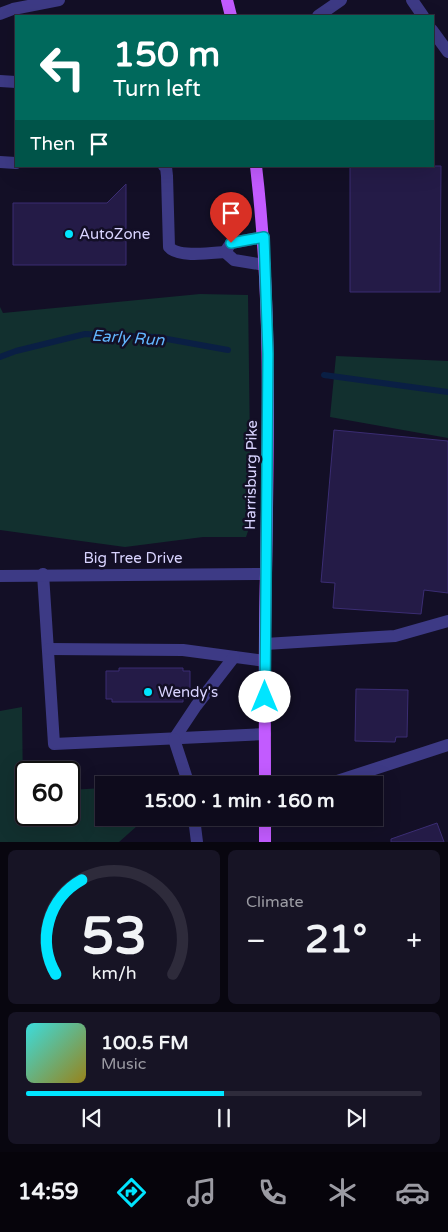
<!DOCTYPE html>
<html lang="en">
<head>
<meta charset="utf-8">
<style>
	body { margin:0; font-family:"Varela Round",sans-serif; background:#171425; color:#f1f3f6; height:100vh; display:flex; flex-direction:column; font-size:19px; white-space:nowrap }
	* { box-sizing:border-box; margin:0 }
	p { font-size:16px; color:#9b9ba3 }
	.icon { flex:none; width:28px; height:28px; fill:none; stroke:currentColor; stroke-width:2; stroke-linecap:round; stroke-linejoin:round }
	.map { position:relative; height:842px; overflow:hidden }
	.details { display:flex; flex-direction:column; gap:8px; padding:8px; background:#08060f; flex:1 }
	.details>* { flex:none }
	.banner { position:absolute; left:15px; top:15px; width:419px; height:152px; border-radius:0px; box-shadow:0 5px 20px #0002,0 0 0 1px #2e2b3b; background:#00695c; color:#fff; overflow:hidden }
	.speed { position:absolute; left:15px; top:761px; display:flex; gap:10px; font-size:25px; font-weight:700; text-align:center }
	.speed>* { display:grid; place-content:center; width:65px; height:65px; border-radius:50%; background:#0e0b1c; box-shadow:0 5px 20px #0002,0 0 0 1px #2e2b3b; line-height:1 }
	.speed .limit { border:2px solid #111; border-radius:8px; background:#fff; color:#111 }
	.pin { position:absolute; display:grid; place-items:center; width:42px; height:42px; color:#fff; margin:-51px -21px; border-radius:50% 50% 50% 0; rotate:-45deg; box-shadow:0 0 5px #0007 }
	.pin .icon { rotate:45deg }
	.me { position:absolute; width:55px; margin:-28px; rotate:0deg; stroke-linejoin:round; filter:drop-shadow(0 0 4px #0008) }
	.turn { display:flex; align-items:center; gap:18px; height:105px; padding:0 15px; font-size:22px }
	.turn .icon { width:65px; height:65px; stroke-width:2.5 }
	.turn b { display:block; font-size:35px; line-height:42px }
	.then { display:flex; align-items:center; height:48px; padding:0 15px; background:#0003; gap:10px; font-size:19px }
	.big { font-size:38px; font-weight:700; line-height:1.1 }
	.details .card { flex:1; display:flex; flex-direction:column; justify-content:center; gap:8px; min-width:0; padding:0 18px; border-radius:8px; background:#171425 }
	.details .dial { align-items:center; gap:0 }
	.dial svg { height:130px; overflow:visible; fill:none; stroke:#2e2b3b; stroke-width:7; stroke-linecap:round; text-anchor:middle }
	.dial text { fill:#f1f3f6; stroke:none }
	.song { display:flex; align-items:center; gap:15px }
	.cover { width:60px; height:60px; border-radius:8px; background:linear-gradient(135deg,hsl(180 70% 55%),hsl(50 70% 35%)) }
	.played { height:5px; border-radius:2px; background:linear-gradient(90deg,#00e5ff 50%,#2e2b3b 50%) }
	.keys { display:flex; justify-content:space-around; direction:ltr }
	.heat { display:flex; justify-content:space-between; align-items:center; font-size:28px; direction:ltr }
	.details .tiles { flex:1; display:grid; gap:8px; grid-template-columns:1fr 1fr }
	.card:last-child { grid-column:span 2 }
	.trip { position:absolute; left:95px; top:776px; width:288px; height:50px; border-radius:0px; background:#0e0b1c; box-shadow:0 5px 20px #0002,0 0 0 1px #2e2b3b; font-weight:700; line-height:50px; text-align:center }
	.tab-bar { display:flex; height:80px; justify-content:space-around; align-items:center; background:#06040b; color:#9b9ba3 }
	.tab-bar .icon { width:35px; height:35px }
	.tab-bar .active { color:#00e5ff }
	.tab-bar b { font-size:22px; color:#f1f3f6 }
	.map>svg:first-child { display:block }
	.green { fill:#12302f }
	.lines { fill:none; stroke-linecap:round; stroke-linejoin:round }
	.stream { stroke:#0a1f44; stroke-width:6 }
	.building { fill:#241b47; stroke:#3b2d73 }
	.minor { stroke:#3d3a85; stroke-width:12 }
	.major { stroke:#c25bff; stroke-width:12 }
	.route-casing { stroke:#0095a6; stroke-width:12 }
	.route { stroke:#00e5ff; stroke-width:9 }
	.poi-dot { fill:#00e5ff; stroke:#130f26; stroke-width:2 }
	.labels { text-anchor:middle; stroke-width:5; stroke-linejoin:round; paint-order:stroke }
	.poi-label { font-size:15px; fill:#d9d4ff; stroke:#130f26; text-anchor:start }
	.street-label { font-size:15px; fill:#d9d4ff; stroke:#130f26 }
	.water-label { font-size:16px; font-style:italic; fill:#62b6ff; stroke:#130f26 }
</style>
</head>
<body>
<div class="map">
<svg width="448" height="842" viewBox="0 0 448 842">
	<rect width="100%" height="100%" fill="#130f26"/>
	<g class="green">
		<path d="M200,294L248,295L251,522L246,537H203L125,547L0,530V307L3,313Z"/>
		<path d="M336,356L448,361V438L330,417Z"/>
		<path d="M22,707L23,793H26V815H69V790L104,788V818H146L119,842H0V711Z"/>
	</g>
	<g class="lines">
		<g class="stream">
			<path d="M0,357L16,351L85,334L156,337L228,350"/>
			<path d="M324,375L448,392"/>
		</g>
	</g>
	<g class="building">
		<path d="M350,166H441L440,292H350Z"/>
		<path d="M126,184V265H13V203H107Z"/>
		<path d="M334,430L448,441V593L424,590L421,614L333,608L335,583L321,582Z"/>
		<path d="M119,668H183V671H190V698H183V702H112V699H106V671H119Z"/>
		<path d="M356,689L408,690L407,737H396L395,742L355,741Z"/>
		<path d="M437,823L444,842H391V839Z"/>
	</g>
	<g class="lines">
		<g class="minor">
			<path d="M412,0L423,16"/>
			<path d="M0,14L13,9L59,0"/>
			<path d="M318,16L341,0"/>
			<path d="M432,30L448,52"/>
			<path d="M0,81L16,82"/>
			<path d="M0,162L16,163"/>
			<path d="M164,166L166,167L167,176L169,247C178,258 211,253 225,252"/>
			<path d="M264,237L231,243L225,252L234,260L265,265"/>
			<path d="M43,574L54,744L265,734"/>
			<path d="M0,576L266,574"/>
			<path d="M265,644L395,636L448,621"/>
			<path d="M49,649L183,650L265,661"/>
			<path d="M174,739L196,706L234,657"/>
			<path d="M174,739L189,785"/>
			<path d="M325,785L448,745"/>
			<path d="M194,818L197,842"/>
		</g>
		<g class="major">
			<path d="M227,0L231,16"/>
			<path d="M256,166C272,302 268,437 266,574C264,644 265,715 265,785"/>
			<path d="M265,818V842"/>
		</g>
	</g>
	<g class="lines">
		<defs>
			<path id="route" d="M231,243L264,237L268,354L265,697"/>
		</defs>
		<use href="#route" class="route-casing"/>
		<use href="#route" class="route"/>
	</g>
	<g class="poi-dot">
		<circle cx="69" cy="234" r="5"/>
		<circle cx="148" cy="692" r="5"/>
	</g>
	<g class="labels">
		<g class="poi-label">
			<text x="79" y="239">AutoZone</text>
			<text x="158" y="697">Wendy's</text>
		</g>
		<g class="street-label">
			<text transform="translate(251 475) rotate(-89)" y="5">Harrisburg Pike</text>
			<text x="133" y="563">Big Tree Drive</text>
		</g>
		<g class="water-label">
			<text transform="translate(128 337) rotate(4)" y="6">Early Run</text>
		</g>
	</g>
</svg>
<div class="speed"><div class="limit">60</div></div>
<div class="pin" style="left:231px;top:243px;background:#d93025"><svg class="icon" aria-label="arrive" viewBox="0 0 24 24"><path d="M6 21V4h12l-3 4 3 4H6"/></svg></div>
<svg class="me" style="left:265px;top:697px" viewBox="-20 -20 40 40"><circle r="19" fill="#fff"/><path d="M0-13L10 11 0 6-10 11z" fill="#00e5ff"/></svg>
<div class="trip">15:00 · 1 min · 160 m</div>
<div class="banner">
<div class="turn"><svg class="icon" aria-label="left" viewBox="0 0 24 24"><path d="M17 20v-9H6M10 6l-5 5 5 5"/></svg><div><b>150 m</b>Turn left</div></div>
<div class="then">Then<svg class="icon" aria-label="arrive" viewBox="0 0 24 24"><path d="M6 21V4h12l-3 4 3 4H6"/></svg></div>
</div>
</div>
<section class="details">
<div class="tiles">
<div class="card dial"><svg viewBox="0 0 100 80">
<path d="M14 69A42 42 0 1 1 86 69"/>
<path d="M14 69A42 42 0 0 1 30 11" stroke="#00e5ff"/>
<text x="50" y="56" font-size="32" font-weight="700">53</text>
<text x="50" y="72" font-size="11">km/h</text>
</svg></div>
<div class="card"><p>Climate</p>
<div class="heat"><a>−</a><b class="big">21°</b><a>+</a></div>
</div>
<div class="card">
<div class="song"><i class="cover"></i><div><b>100.5 FM</b><p>Music</p></div></div>
<div class="played"></div>
<div class="keys"><svg class="icon" aria-label="previous" viewBox="0 0 24 24"><path d="M18 5L8 12l10 7zM5 5v14"/></svg><svg class="icon" aria-label="pause" viewBox="0 0 24 24"><path d="M8 5v14M16 5v14"/></svg><svg class="icon" aria-label="next" viewBox="0 0 24 24"><path d="M6 5l10 7-10 7zM19 5v14"/></svg></div>
</div>
</div>
</section>
<nav class="tab-bar">
<b>14:59</b>
<svg class="icon active" aria-label="directions" viewBox="0 0 24 24"><path d="M12 3l9 9-9 9-9-9zM9 14v-3h6M13 9l2 2-2 2"/></svg>
<svg class="icon" aria-label="music" viewBox="0 0 24 24"><path d="M9 18V5l10-2v13"/><circle cx="6" cy="18" r="3"/><circle cx="16" cy="16" r="3"/></svg>
<svg class="icon" aria-label="phone" viewBox="0 0 24 24"><path d="M5 4h4l2 5-3 2q2 4 5 5l2-3 5 2v4C11 20 4 13 5 4z"/></svg>
<svg class="icon" aria-label="climate" viewBox="0 0 24 24"><path d="M12 3v18M4 7l16 10M4 17L20 7"/></svg>
<svg class="icon" aria-label="car" viewBox="0 0 24 24"><path d="M5 17H2v-5l4-1 3-4h7l3 4 3 1v5h-3M9 17h6M6 11h13"/><circle cx="7" cy="17" r="2"/><circle cx="17" cy="17" r="2"/></svg>
</nav>
</body>
</html>
